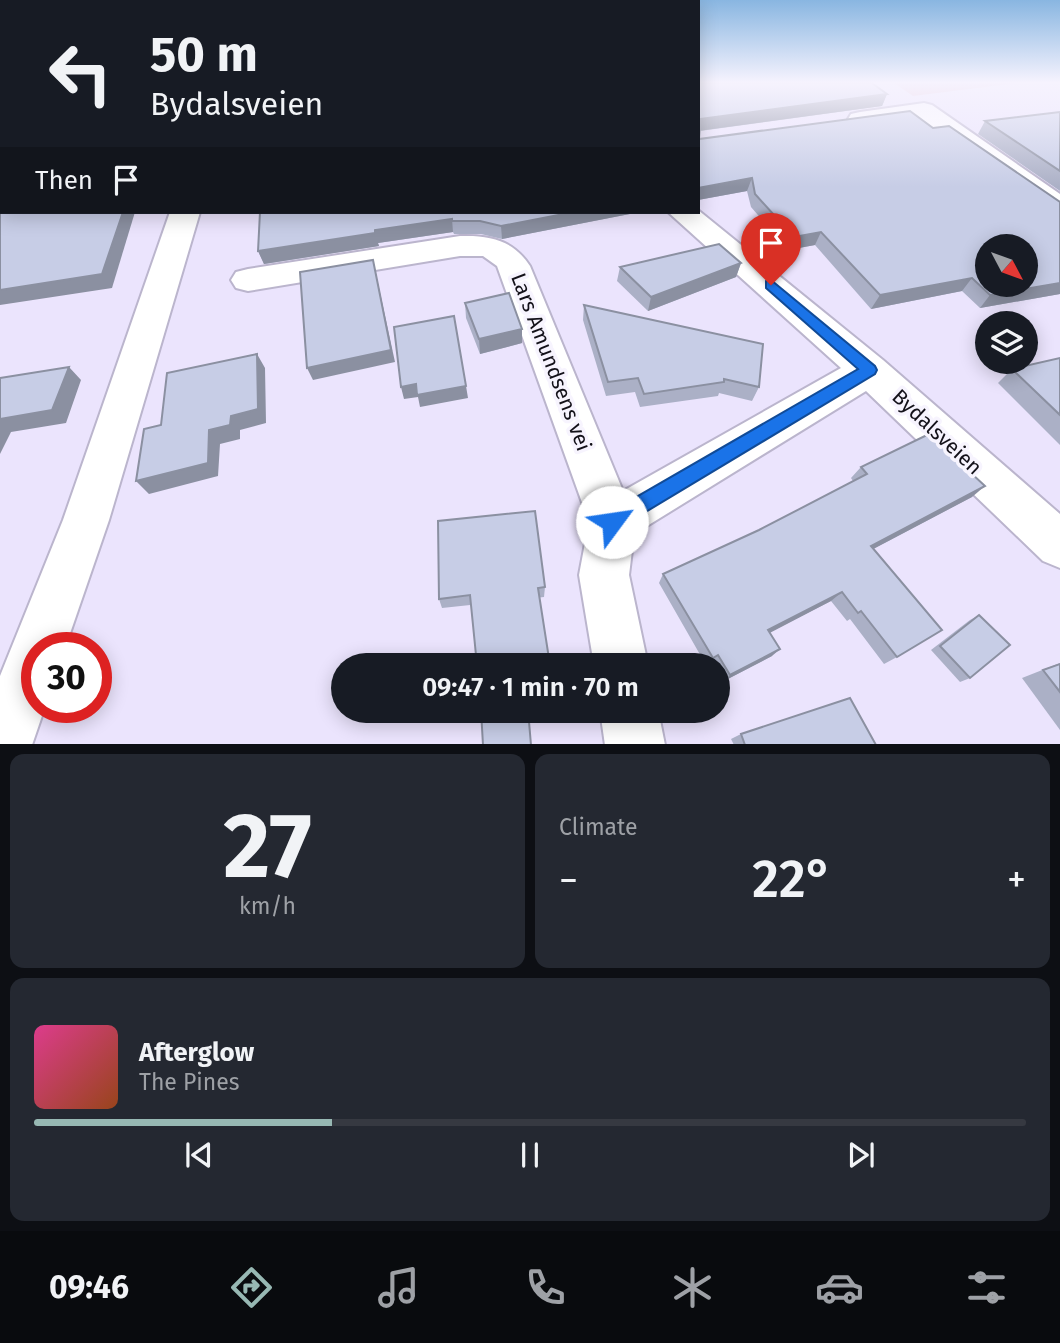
<!DOCTYPE html>
<html lang="en">
<head>
<meta charset="utf-8">
<style>
	body { margin:0; font-family:"Fira Sans",sans-serif; background:#242831; color:#f1f3f6; height:100vh; display:flex; flex-direction:column; font-size:26px; white-space:nowrap }
	* { box-sizing:border-box; margin:0 }
	p { font-size:23px; color:#9ea1a6 }
	.icon { flex:none; width:38px; height:38px; fill:none; stroke:currentColor; stroke-width:2; stroke-linecap:round; stroke-linejoin:round }
	.map { position:relative; height:744px; overflow:hidden }
	.drawer { display:flex; flex-direction:column; gap:10px; padding:10px; background:#0d0f14; flex:1 }
	.drawer>* { flex:none }
	.top-card { position:absolute; left:0px; top:0px; width:700px; height:214px; box-shadow:0 4px 18px #0003; background:#171b24; color:#f1f3f6; overflow:hidden }
	.needle { width:46px; rotate:131deg }
	.buttons { position:absolute; left:975px; top:234px; display:grid; gap:14px }
	.buttons a { display:grid; place-items:center; width:63px; height:63px; border-radius:50%; background:#171b24; box-shadow:0 4px 18px #0003; font-size:35px }
	.speed { position:absolute; left:21px; top:632px; display:flex; gap:14px; font-size:35px; font-weight:700; text-align:center }
	.speed>* { display:grid; place-content:center; width:91px; height:91px; border-radius:50%; background:#171b24; box-shadow:0 4px 18px #0003; line-height:1 }
	.speed .limit { border:10px solid #d22; background:#fff; color:#111 }
	.pin { position:absolute; display:grid; place-items:center; width:60px; height:60px; color:#fff; margin:-72px -30px; border-radius:50% 50% 50% 0; rotate:-45deg; box-shadow:0 0 7px #0007 }
	.pin .icon { rotate:45deg }
	.me { position:absolute; width:77px; margin:-38px; rotate:59deg; stroke-linejoin:round; filter:drop-shadow(0 0 5px #0008) }
	.turn { display:flex; align-items:center; gap:24px; height:147px; padding:0 35px; font-size:32px }
	.turn .icon { width:91px; height:91px; stroke-width:2.5 }
	.turn b { display:block; font-size:49px; line-height:60px }
	.then { display:flex; align-items:center; height:66px; padding:0 35px; background:#0003; gap:14px; font-size:26px }
	.big { font-size:52px; font-weight:600; line-height:1.1 }
	.drawer .widget { flex:1; display:flex; flex-direction:column; justify-content:center; gap:10px; min-width:0; padding:0 24px; border-radius:14px; background:#242831 }
	.drawer .dial { align-items:center; gap:0 }
	.dial b { font-size:91px; line-height:1 }
	.song { display:flex; align-items:center; gap:21px }
	.cover { width:84px; height:84px; border-radius:10px; background:linear-gradient(135deg,hsl(330 70% 55%),hsl(20 70% 35%)) }
	.played { height:7px; border-radius:4px; background:linear-gradient(90deg,#97b8b3 30%,#363941 30%) }
	.keys { display:flex; justify-content:space-around; direction:ltr }
	.heat { display:flex; justify-content:space-between; align-items:center; font-size:38px; direction:ltr }
	.drawer .tiles { flex:1; display:grid; gap:10px; grid-template-columns:1fr 1fr }
	.widget:last-child { grid-column:span 2 }
	.trip { position:absolute; left:331px; top:653px; width:399px; height:70px; border-radius:35px; background:#171b24; box-shadow:0 4px 18px #0003; font-weight:600; line-height:70px; text-align:center }
	.menu { display:flex; height:112px; justify-content:space-around; align-items:center; background:#090b0e; color:#9ea1a6 }
	.menu .icon { width:49px; height:49px }
	.menu .on { color:#97b8b3 }
	.menu b { font-size:32px; color:#f1f3f6 }
	.map>svg:first-child { display:block }
	.green { fill:#e4c0d2 }
	.lines { fill:none; stroke-linecap:round; stroke-linejoin:round }
	.minor-casing { stroke:#bbb5cd; stroke-width:4 }
	.highway-casing { stroke:#bbb5cd; stroke-width:4 }
	.minor { fill:#fff; fill-rule:evenodd }
	.highway { fill:#fff; fill-rule:evenodd }
	.wall { fill:#abb0c6 }
	.shaded-wall { fill:#8b90a1 }
	.building { fill:#c7cde6; stroke:#8b90a1; stroke-width:2; fill-rule:evenodd }
	.route { fill:#1a73e8; stroke:#114b97; stroke-width:2 }
	.labels { text-anchor:middle; stroke-width:7; stroke-linejoin:round; paint-order:stroke }
	.street-label { font-size:21px; fill:#131119; stroke:#f7f4fe }
</style>
</head>
<body>
<div class="map">
<svg width="1060" height="745" viewBox="0 0 1060 745">
	<rect width="100%" height="100%" fill="#ebe4fd"/>
	<path class="green" d="M894,83H1017L913,96Z"/>
	<g class="lines">
		<defs>
			<g id="minor">
				<path d="M924,103L932,105L1060,194V216L1050,213L919,118L860,126L851,124L848,119L851,114L860,112Z"/>
				<path d="M698,210L883,360L1060,514V568L1043,561L866,391L634,534L629,575L648,665H594L579,575L589,522L497,266L483,256H460L248,291L236,288L231,280L236,272L248,269L460,236C490,235 513,240 530,266L623,491L841,368L668,212Z"/>
				<path d="M600,710H658L665,745H605Z"/>
			</g>
			<path id="highway" d="M170,212H200L109,520L65,648H37V707H45L32,745H0V676L63,520Z"/>
		</defs>
		<use href="#minor" class="minor-casing"/>
		<use href="#highway" class="highway-casing"/>
		<use href="#minor" class="minor"/>
		<use href="#highway" class="highway"/>
	</g>
	<g class="wall">
		<path d="M698,83L887,94L882,106L700,131L699,139L933,128L1060,202V294L980,308L962,291L871,309L815,245L788,250L751,207L747,191L698,200Z"/>
		<path d="M1060,112V191L978,134L985,121Z"/>
		<path d="M260,212H640L502,239L481,234H454L453,232L378,243L379,246L264,264L258,251Z"/>
		<path d="M741,263L736,277L648,311L617,281L620,267Z"/>
		<path d="M465,303L522,329V343L480,354L466,318Z"/>
		<path d="M584,305L759,387L752,401L719,393L718,396L640,407L635,392L606,396L583,320Z"/>
		<path d="M1060,358V445L998,383L1012,369Z"/>
		<path d="M861,467L972,497L873,549L897,657L884,664L850,619L847,621L831,601L770,632L772,656L722,682L718,673V665H713L711,662L706,665L659,583L663,574L759,530L853,481L851,478Z"/>
		<path d="M545,587L544,597L442,608L439,599Z"/>
		<path d="M979,615L970,678L960,682L931,650L970,620Z"/>
		<path d="M1060,663V730L1022,678Z"/>
		<path d="M741,734L876,745H734L731,739Z"/>
	</g>
	<g class="shaded-wall">
		<path d="M887,94L882,106L698,131L701,119Z"/>
		<path d="M752,178L747,191L698,200V188Z"/>
		<path d="M123,212H135L112,288L0,305V290Z"/>
		<path d="M574,212H640L502,239L501,226Z"/>
		<path d="M452,219L453,232L378,243L379,246L264,264L258,251L375,230Z"/>
		<path d="M821,232L815,245L788,250L794,237Z"/>
		<path d="M373,260L395,362L313,380L307,368Z"/>
		<path d="M741,263L736,277L648,311L651,297Z"/>
		<path d="M972,278L962,291L871,309L880,295Z"/>
		<path d="M1060,283V294L980,308L990,295Z"/>
		<path d="M522,329V343L480,354L479,339Z"/>
		<path d="M257,354L265,368L266,423L240,430V439L220,444L218,476L149,494L136,481L231,416Z"/>
		<path d="M69,367L81,380L66,423L11,432L0,454V419Z"/>
		<path d="M416,384L466,386L468,398L420,407L418,397L404,399L401,387Z"/>
		<path d="M985,486L972,497L860,556L871,546Z"/>
		<path d="M842,592L831,601L760,638L768,630Z"/>
		<path d="M780,649L772,656L722,682L730,675Z"/>
	</g>
	<g class="building">
		<path d="M0,83H2V212H123L102,274L0,290Z"/>
		<path d="M698,83H872L887,94L701,119L699,139L910,111L933,128L949,126L1060,202V283L990,295L972,278L880,295L821,232L794,237L755,194L752,178L698,188ZM987,247H1026V285H987Z"/>
		<path d="M1060,112V171L985,121Z"/>
		<path d="M260,212H574L501,226L480,221H452V219L375,230V233L258,251Z"/>
		<path d="M719,244L741,263L651,297L620,267Z"/>
		<path d="M373,260L391,350L307,368L300,272Z"/>
		<path d="M509,293L522,329L479,339L465,303Z"/>
		<path d="M584,305L763,344L759,387L724,379V382L644,394L638,378L608,382Z"/>
		<path d="M454,316L466,386L417,395L416,384L401,387L394,327Z"/>
		<path d="M257,354L258,409L231,416L230,425L209,430L208,463L136,481L144,429L161,425L167,373Z"/>
		<path d="M1060,358V415L1012,369Z"/>
		<path d="M69,367L52,410L0,419V378Z"/>
		<path d="M929,434L985,486L871,546L942,630L897,657L861,611L858,613L842,592L768,630L780,649L730,675L718,655L713,658L663,574L759,530L867,474L861,467Z"/>
		<path d="M535,511L545,587L538,588L550,665H477L470,595L439,599L438,521Z"/>
		<path d="M979,615L1010,645L970,678L940,646Z"/>
		<path d="M1060,664V692L1043,670Z"/>
		<path d="M850,698L876,745H745L741,734Z"/>
		<path d="M481,710H528L531,745H483Z"/>
	</g>
	<linearGradient id="sky" x2="0" y2="1"><stop stop-color="#89b6e1"/><stop offset="0.44" stop-color="#f6f3fe"/><stop offset="1" stop-color="#f6f3fe" stop-opacity="0"/></linearGradient>
	<rect width="1060" height="187" fill="url(#sky)"/>
	<path class="route" d="M771,280L875,366L877,370L875,374L619,528L612,531L605,528L602,522L605,515L858,369L766,288V281Z"/>
	<g class="labels">
		<g class="street-label">
			<text transform="translate(551 362) rotate(69)" y="7">Lars Amundsens vei</text>
			<text transform="translate(937 432) rotate(43)" y="7">Bydalsveien</text>
		</g>
	</g>
</svg>
<div class="buttons">
<a><svg class="needle" viewBox="-14 -14 28 28"><path d="M0-13l5 13h-10z" fill="#e53935"/><path d="M0 13l5-13h-10z" fill="#9ea1a6"/></svg></a>
<a><svg class="icon" aria-label="layers" viewBox="0 0 24 24"><path d="M12 4l9 5-9 5-9-5zM3 14l9 5 9-5"/></svg></a>
</div>
<div class="speed"><div class="limit">30</div></div>
<div class="pin" style="left:771px;top:285px;background:#d93025"><svg class="icon" aria-label="arrive" viewBox="0 0 24 24"><path d="M6 21V4h12l-3 4 3 4H6"/></svg></div>
<svg class="me" style="left:612px;top:522px" viewBox="-20 -20 40 40"><circle r="19" fill="#fff"/><path d="M0-13L10 11 0 6-10 11z" fill="#1a73e8"/></svg>
<div class="trip">09:47 · 1 min · 70 m</div>
<div class="top-card">
<div class="turn"><svg class="icon" aria-label="left" viewBox="0 0 24 24"><path d="M17 20v-9H6M10 6l-5 5 5 5"/></svg><div><b>50 m</b>Bydalsveien</div></div>
<div class="then">Then<svg class="icon" aria-label="arrive" viewBox="0 0 24 24"><path d="M6 21V4h12l-3 4 3 4H6"/></svg></div>
</div>
</div>
<section class="drawer">
<div class="tiles">
<div class="widget dial"><b>27</b><p>km/h</p></div>
<div class="widget"><p>Climate</p>
<div class="heat"><a>−</a><b class="big">22°</b><a>+</a></div>
</div>
<div class="widget">
<div class="song"><i class="cover"></i><div><b>Afterglow</b><p>The Pines</p></div></div>
<div class="played"></div>
<div class="keys"><svg class="icon" aria-label="previous" viewBox="0 0 24 24"><path d="M18 5L8 12l10 7zM5 5v14"/></svg><svg class="icon" aria-label="pause" viewBox="0 0 24 24"><path d="M8 5v14M16 5v14"/></svg><svg class="icon" aria-label="next" viewBox="0 0 24 24"><path d="M6 5l10 7-10 7zM19 5v14"/></svg></div>
</div>
</div>
</section>
<nav class="menu">
<b>09:46</b>
<svg class="icon on" aria-label="directions" viewBox="0 0 24 24"><path d="M12 3l9 9-9 9-9-9zM9 14v-3h6M13 9l2 2-2 2"/></svg>
<svg class="icon" aria-label="music" viewBox="0 0 24 24"><path d="M9 18V5l10-2v13"/><circle cx="6" cy="18" r="3"/><circle cx="16" cy="16" r="3"/></svg>
<svg class="icon" aria-label="phone" viewBox="0 0 24 24"><path d="M5 4h4l2 5-3 2q2 4 5 5l2-3 5 2v4C11 20 4 13 5 4z"/></svg>
<svg class="icon" aria-label="climate" viewBox="0 0 24 24"><path d="M12 3v18M4 7l16 10M4 17L20 7"/></svg>
<svg class="icon" aria-label="car" viewBox="0 0 24 24"><path d="M5 17H2v-5l4-1 3-4h7l3 4 3 1v5h-3M9 17h6M6 11h13"/><circle cx="7" cy="17" r="2"/><circle cx="17" cy="17" r="2"/></svg>
<svg class="icon" aria-label="filters" viewBox="0 0 24 24"><path d="M4 7h16M4 17h16"/><circle cx="9" cy="7" r="2"/><circle cx="15" cy="17" r="2"/></svg>
</nav>
</body>
</html>
